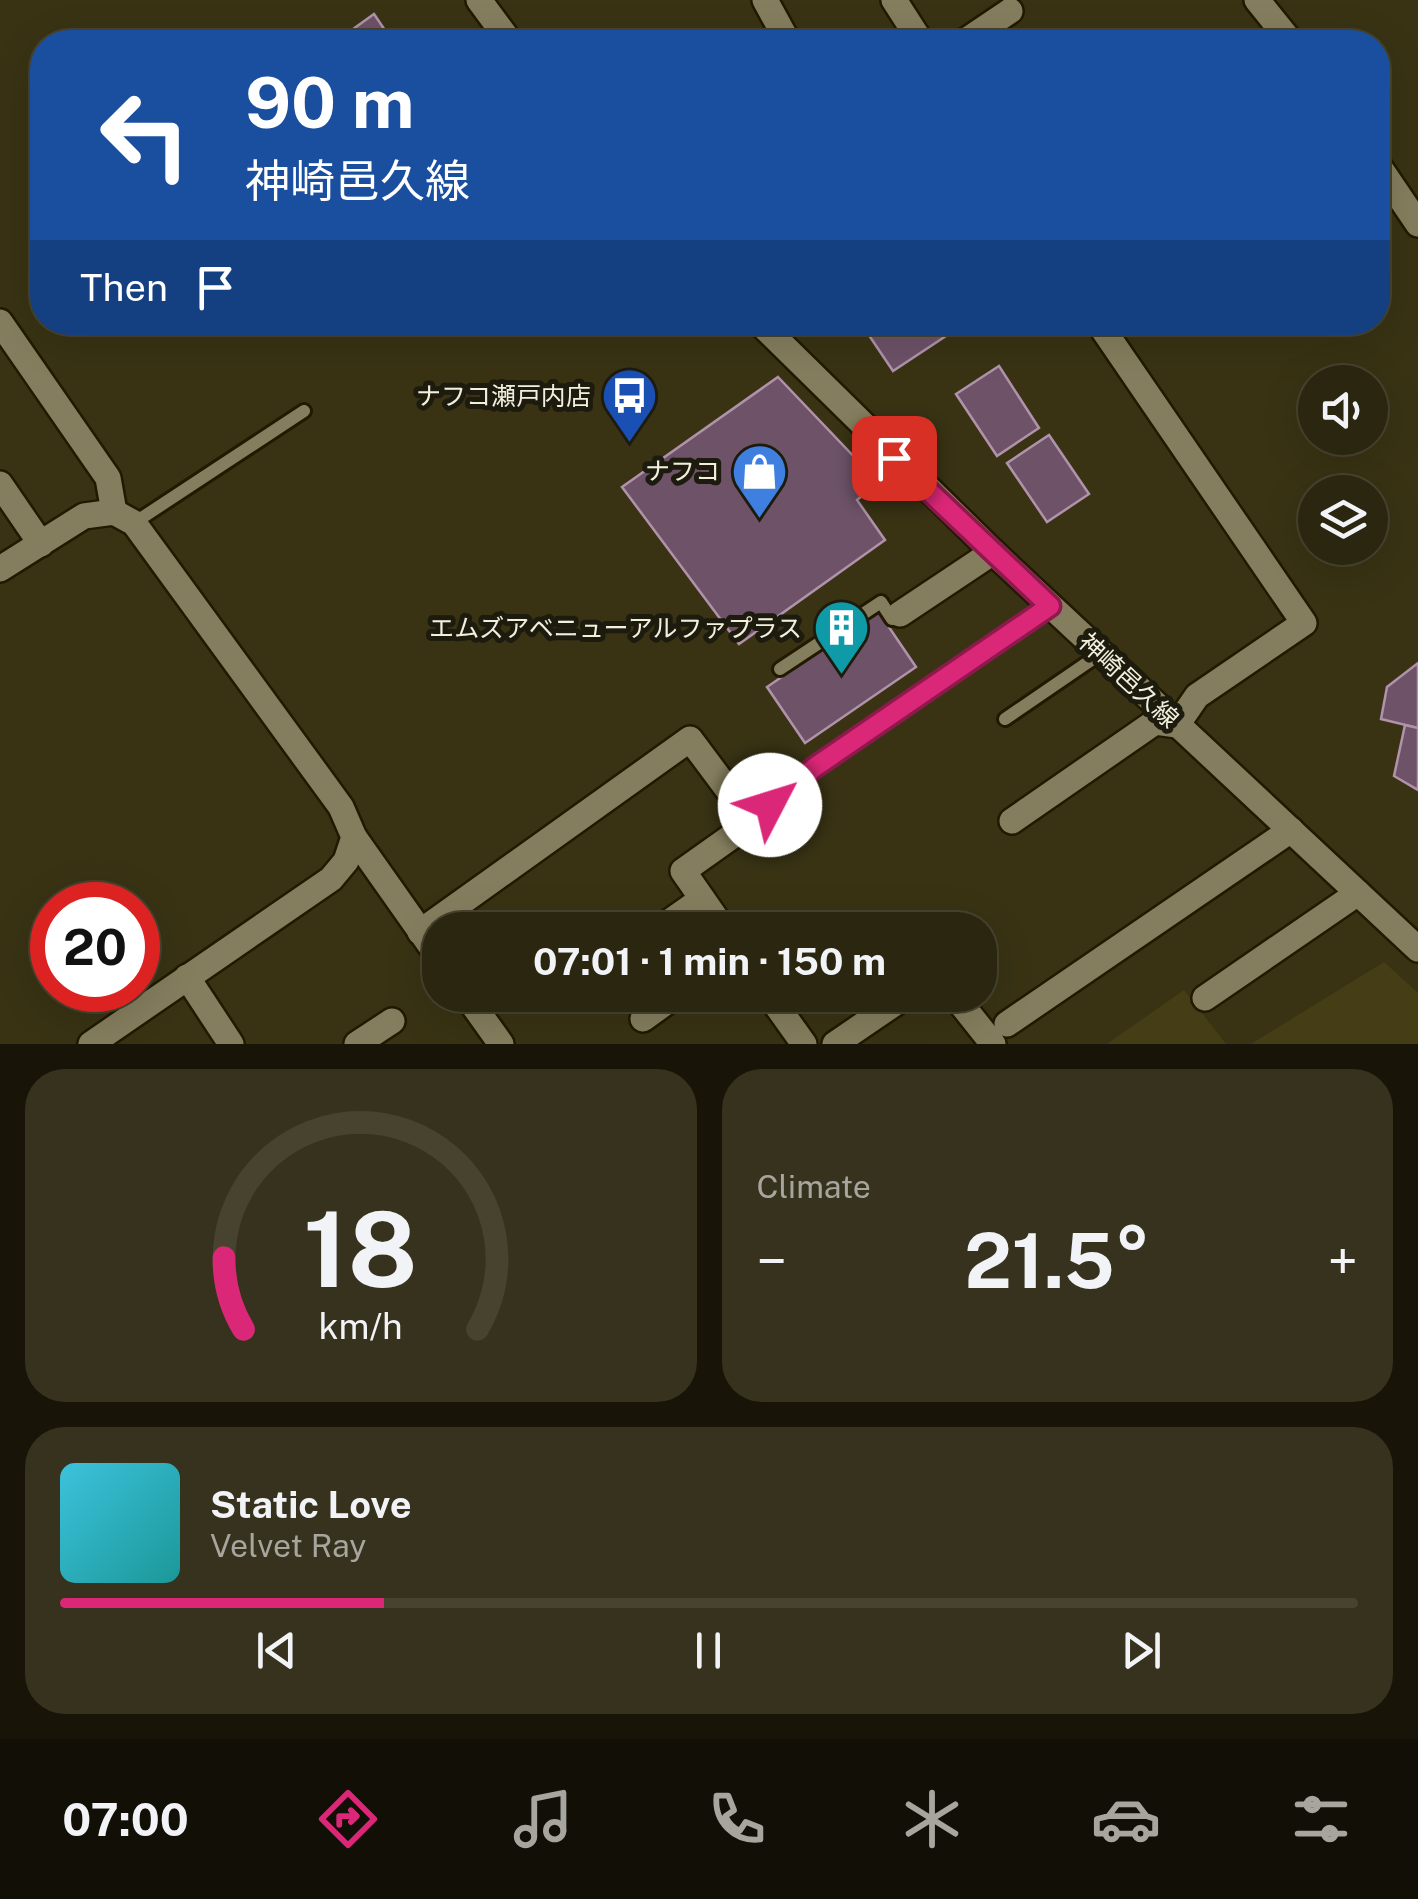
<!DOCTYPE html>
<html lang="en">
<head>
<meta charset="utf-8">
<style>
	body { margin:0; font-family:"Public Sans","Noto Sans JP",sans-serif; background:#37321d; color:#f1f3f6; height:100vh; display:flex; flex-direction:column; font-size:38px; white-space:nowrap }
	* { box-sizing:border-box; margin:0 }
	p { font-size:32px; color:#a6a59e }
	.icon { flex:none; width:55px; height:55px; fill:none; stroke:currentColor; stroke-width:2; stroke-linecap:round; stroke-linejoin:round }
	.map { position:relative; height:1044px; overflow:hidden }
	.details { display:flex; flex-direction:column; gap:25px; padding:25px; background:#181508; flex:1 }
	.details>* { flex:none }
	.guide { position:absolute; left:30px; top:30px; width:1360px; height:305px; border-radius:40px; box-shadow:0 10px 40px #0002,0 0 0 2px #47432f; background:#1a4fa0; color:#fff; overflow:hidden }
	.buttons { position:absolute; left:1298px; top:365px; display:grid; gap:20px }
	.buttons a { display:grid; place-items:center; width:90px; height:90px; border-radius:50%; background:#2b260f; box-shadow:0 10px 40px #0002,0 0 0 2px #47432f; font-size:50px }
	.speed { position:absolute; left:30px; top:882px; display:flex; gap:20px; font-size:50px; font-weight:700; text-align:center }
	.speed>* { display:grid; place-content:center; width:130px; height:130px; border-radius:50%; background:#2b260f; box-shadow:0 10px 40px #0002,0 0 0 2px #47432f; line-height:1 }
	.speed .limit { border:15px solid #d22; background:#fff; color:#111 }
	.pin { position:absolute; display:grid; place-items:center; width:85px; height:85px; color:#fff; margin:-42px; border-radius:20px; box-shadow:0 5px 15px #0006 }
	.me { position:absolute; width:110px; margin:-55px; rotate:50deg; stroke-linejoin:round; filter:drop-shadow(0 0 8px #0008) }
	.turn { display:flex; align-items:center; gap:35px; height:210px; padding:0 50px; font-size:45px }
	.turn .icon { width:130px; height:130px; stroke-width:2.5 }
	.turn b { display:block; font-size:70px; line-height:85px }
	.then { display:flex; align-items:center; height:95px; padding:0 50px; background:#0003; gap:20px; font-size:38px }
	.big { font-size:75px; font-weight:700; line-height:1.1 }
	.details .card { flex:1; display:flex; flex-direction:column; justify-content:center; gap:15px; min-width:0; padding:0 35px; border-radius:40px; background:#37321d }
	.details .dial { align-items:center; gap:0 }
	.dial svg { height:260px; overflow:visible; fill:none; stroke:#47432f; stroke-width:7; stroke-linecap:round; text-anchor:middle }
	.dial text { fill:#f1f3f6; stroke:none }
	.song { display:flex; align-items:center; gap:30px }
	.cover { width:120px; height:120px; border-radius:15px; background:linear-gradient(135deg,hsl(190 70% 55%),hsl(180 70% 35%)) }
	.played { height:10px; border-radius:5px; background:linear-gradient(90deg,#db2777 25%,#47432f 25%) }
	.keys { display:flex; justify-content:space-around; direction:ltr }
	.heat { display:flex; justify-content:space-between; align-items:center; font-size:55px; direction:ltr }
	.details .tiles { flex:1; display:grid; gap:25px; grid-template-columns:1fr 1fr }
	.card:last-child { grid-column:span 2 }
	.trip { position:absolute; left:422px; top:912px; width:575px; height:100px; border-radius:40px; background:#2b260f; box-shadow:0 10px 40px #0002,0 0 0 2px #47432f; font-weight:700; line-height:100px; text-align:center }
	.tabs { display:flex; height:160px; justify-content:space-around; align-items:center; background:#110f06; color:#a6a59e }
	.tabs .icon { width:70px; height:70px }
	.tabs .selected { color:#db2777 }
	.tabs b { font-size:45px; color:#f1f3f6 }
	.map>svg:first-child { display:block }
	.built { fill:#453d15 }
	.building { fill:#6d5268; stroke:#b093ab; stroke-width:2.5 }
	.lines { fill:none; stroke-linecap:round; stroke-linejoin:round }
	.lane-casing { stroke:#211a00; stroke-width:18 }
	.street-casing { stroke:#211a00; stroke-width:30 }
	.secondary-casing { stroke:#211a00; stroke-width:30 }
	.lane { stroke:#857e5e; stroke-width:12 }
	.street { stroke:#857e5e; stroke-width:25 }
	.secondary { stroke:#857e5e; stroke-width:25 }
	.route-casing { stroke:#8e194d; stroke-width:25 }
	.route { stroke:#db2777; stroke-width:18 }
	.labels { text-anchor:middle; stroke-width:10; stroke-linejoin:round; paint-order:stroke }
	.poi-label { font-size:25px; fill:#f2efdd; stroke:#1d1b0e; text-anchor:end }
	.street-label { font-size:25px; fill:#f2efdd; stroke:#1d1b0e }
</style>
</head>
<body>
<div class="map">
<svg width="1418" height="1044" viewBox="0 0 1418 1044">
	<rect width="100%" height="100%" fill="#393314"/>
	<g class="built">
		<path d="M1384,962L1418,993V1044H1251Z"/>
		<path d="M1184,990L1226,1044H1107Z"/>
	</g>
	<g class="building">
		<path d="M374,14L393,42H335Z"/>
		<path d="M860,322H963L964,324L893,371Z"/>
		<path d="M999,366L1039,428L997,456L956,394Z"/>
		<path d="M778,377L878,482L857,500L885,540L739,644L622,487Z"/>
		<path d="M1049,435L1089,494L1047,522L1007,463Z"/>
		<path d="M878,611L916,667L805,743L767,687Z"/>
		<path d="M1418,663V728L1381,719L1387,687Z"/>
		<path d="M1405,725L1418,728V790L1394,776Z"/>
	</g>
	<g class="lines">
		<defs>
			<g id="lane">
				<path d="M134,523L304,411"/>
				<path d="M780,669L881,602L892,619L898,615"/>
				<path d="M1005,719L1100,654"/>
				<path d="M752,822L815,767L1050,606"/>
			</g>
			<g id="street">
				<path d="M765,0L788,42"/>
				<path d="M894,0L921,42"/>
				<path d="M1257,0L1291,42"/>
				<path d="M964,42L1010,11"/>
				<path d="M1378,165L1418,224"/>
				<path d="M0,322L108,478L114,512"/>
				<path d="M0,484L41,544"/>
				<path d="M0,569L84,516L114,512L134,523L341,807L354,837L346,861L331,879L91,1044"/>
				<path d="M900,614L993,552"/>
				<path d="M1012,821L1155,722L1177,725L1197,696L1304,623L1098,322"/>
				<path d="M354,837L440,959"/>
				<path d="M658,930L702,899"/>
				<path d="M420,932L690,739L752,822L683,871L724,930"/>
				<path d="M187,977L231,1044"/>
				<path d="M466,995L501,1044"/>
				<path d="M769,995L804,1044"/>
				<path d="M954,995L993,1044"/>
				<path d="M1205,998L1358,893"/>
				<path d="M643,1019L676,995"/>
				<path d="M1007,1024L1291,830"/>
				<path d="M357,1044L392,1021"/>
				<path d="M835,1044L907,995"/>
			</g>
			<g id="secondary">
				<path d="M479,0L510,42"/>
				<path d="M759,322L993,552L1418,949"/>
			</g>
		</defs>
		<use href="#lane" class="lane-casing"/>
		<use href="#street" class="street-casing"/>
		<use href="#secondary" class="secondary-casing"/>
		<use href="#lane" class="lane"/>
		<use href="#street" class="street"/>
		<use href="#secondary" class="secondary"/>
	</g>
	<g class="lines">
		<defs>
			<path id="route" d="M770,805L815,767L1050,606L894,458"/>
		</defs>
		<use href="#route" class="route-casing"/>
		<use href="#route" class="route"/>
	</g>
	<defs>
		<symbol id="bus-pin" viewBox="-11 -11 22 30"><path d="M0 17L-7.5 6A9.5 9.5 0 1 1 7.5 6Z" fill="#1a4fb4" stroke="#1d1b0e"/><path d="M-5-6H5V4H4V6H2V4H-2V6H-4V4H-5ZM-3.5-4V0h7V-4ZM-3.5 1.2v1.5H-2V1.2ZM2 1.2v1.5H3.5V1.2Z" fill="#fff"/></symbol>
		<symbol id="shop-pin" viewBox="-11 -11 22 30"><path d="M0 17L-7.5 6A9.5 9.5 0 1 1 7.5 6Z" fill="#3f7fe0" stroke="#1d1b0e"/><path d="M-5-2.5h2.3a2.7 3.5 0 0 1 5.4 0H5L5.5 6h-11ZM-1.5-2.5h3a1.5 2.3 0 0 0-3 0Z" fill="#fff"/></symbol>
		<symbol id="building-pin" viewBox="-11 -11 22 30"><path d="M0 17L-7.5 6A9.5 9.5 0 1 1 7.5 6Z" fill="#0f9aa8" stroke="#1d1b0e"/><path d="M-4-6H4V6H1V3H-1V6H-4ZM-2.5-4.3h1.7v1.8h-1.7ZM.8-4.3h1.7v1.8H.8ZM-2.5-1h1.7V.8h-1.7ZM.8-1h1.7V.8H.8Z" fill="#fff"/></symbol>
	</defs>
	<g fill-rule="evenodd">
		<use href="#bus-pin" x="598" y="364" width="63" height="86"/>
		<use href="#shop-pin" x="728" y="440" width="63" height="86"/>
		<use href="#building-pin" x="810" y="596" width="63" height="86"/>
	</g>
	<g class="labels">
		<g class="poi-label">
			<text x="591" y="405">ナフコ瀬戸内店</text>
			<text x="720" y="480">ナフコ</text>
			<text x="802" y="637">エムズアベニューアルファプラス</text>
		</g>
		<g class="street-label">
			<text transform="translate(1129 680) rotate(43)" y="9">神崎邑久線</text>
		</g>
	</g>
</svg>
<div class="buttons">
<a><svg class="icon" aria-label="sound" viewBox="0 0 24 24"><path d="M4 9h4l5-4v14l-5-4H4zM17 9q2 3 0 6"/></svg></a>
<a><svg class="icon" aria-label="layers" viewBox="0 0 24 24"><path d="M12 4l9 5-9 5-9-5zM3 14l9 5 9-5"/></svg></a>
</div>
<div class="speed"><div class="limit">20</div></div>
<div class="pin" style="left:894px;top:458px;background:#d93025"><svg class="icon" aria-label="arrive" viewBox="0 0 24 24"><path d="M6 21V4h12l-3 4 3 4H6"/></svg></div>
<svg class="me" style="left:770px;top:805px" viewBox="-20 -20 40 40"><circle r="19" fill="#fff"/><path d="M0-13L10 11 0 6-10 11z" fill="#db2777"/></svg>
<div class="trip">07:01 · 1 min · 150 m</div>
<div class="guide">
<div class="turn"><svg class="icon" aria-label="left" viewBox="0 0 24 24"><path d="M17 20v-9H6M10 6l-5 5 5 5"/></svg><div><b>90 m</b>神崎邑久線</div></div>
<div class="then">Then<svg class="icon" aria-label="arrive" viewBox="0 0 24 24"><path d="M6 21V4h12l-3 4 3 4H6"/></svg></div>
</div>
</div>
<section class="details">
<div class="tiles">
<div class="card dial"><svg viewBox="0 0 100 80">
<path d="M14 69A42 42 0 1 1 86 69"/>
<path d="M14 69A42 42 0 0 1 8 47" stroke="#db2777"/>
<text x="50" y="56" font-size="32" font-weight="700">18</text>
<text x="50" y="72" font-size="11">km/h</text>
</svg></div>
<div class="card"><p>Climate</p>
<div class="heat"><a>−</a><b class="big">21.5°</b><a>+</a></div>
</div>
<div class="card">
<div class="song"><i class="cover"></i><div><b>Static Love</b><p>Velvet Ray</p></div></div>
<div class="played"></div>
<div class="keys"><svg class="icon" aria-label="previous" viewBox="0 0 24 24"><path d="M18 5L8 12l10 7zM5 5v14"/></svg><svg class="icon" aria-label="pause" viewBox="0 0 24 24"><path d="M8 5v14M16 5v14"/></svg><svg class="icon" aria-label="next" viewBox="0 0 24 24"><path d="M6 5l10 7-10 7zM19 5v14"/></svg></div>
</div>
</div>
</section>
<nav class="tabs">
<b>07:00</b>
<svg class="icon selected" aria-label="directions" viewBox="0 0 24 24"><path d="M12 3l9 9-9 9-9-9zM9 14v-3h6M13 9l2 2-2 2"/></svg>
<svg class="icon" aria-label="music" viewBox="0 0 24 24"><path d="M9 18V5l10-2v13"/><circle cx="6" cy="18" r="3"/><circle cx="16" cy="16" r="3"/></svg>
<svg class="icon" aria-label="phone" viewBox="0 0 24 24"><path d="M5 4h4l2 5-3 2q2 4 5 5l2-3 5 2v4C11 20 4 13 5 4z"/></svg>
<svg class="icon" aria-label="climate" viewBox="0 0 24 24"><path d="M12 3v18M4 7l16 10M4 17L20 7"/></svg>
<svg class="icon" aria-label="car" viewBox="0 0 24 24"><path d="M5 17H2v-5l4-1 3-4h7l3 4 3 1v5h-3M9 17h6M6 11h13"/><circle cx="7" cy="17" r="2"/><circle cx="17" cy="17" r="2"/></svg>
<svg class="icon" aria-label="filters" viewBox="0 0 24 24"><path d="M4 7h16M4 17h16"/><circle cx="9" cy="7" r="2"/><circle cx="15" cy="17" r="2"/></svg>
</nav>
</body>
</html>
